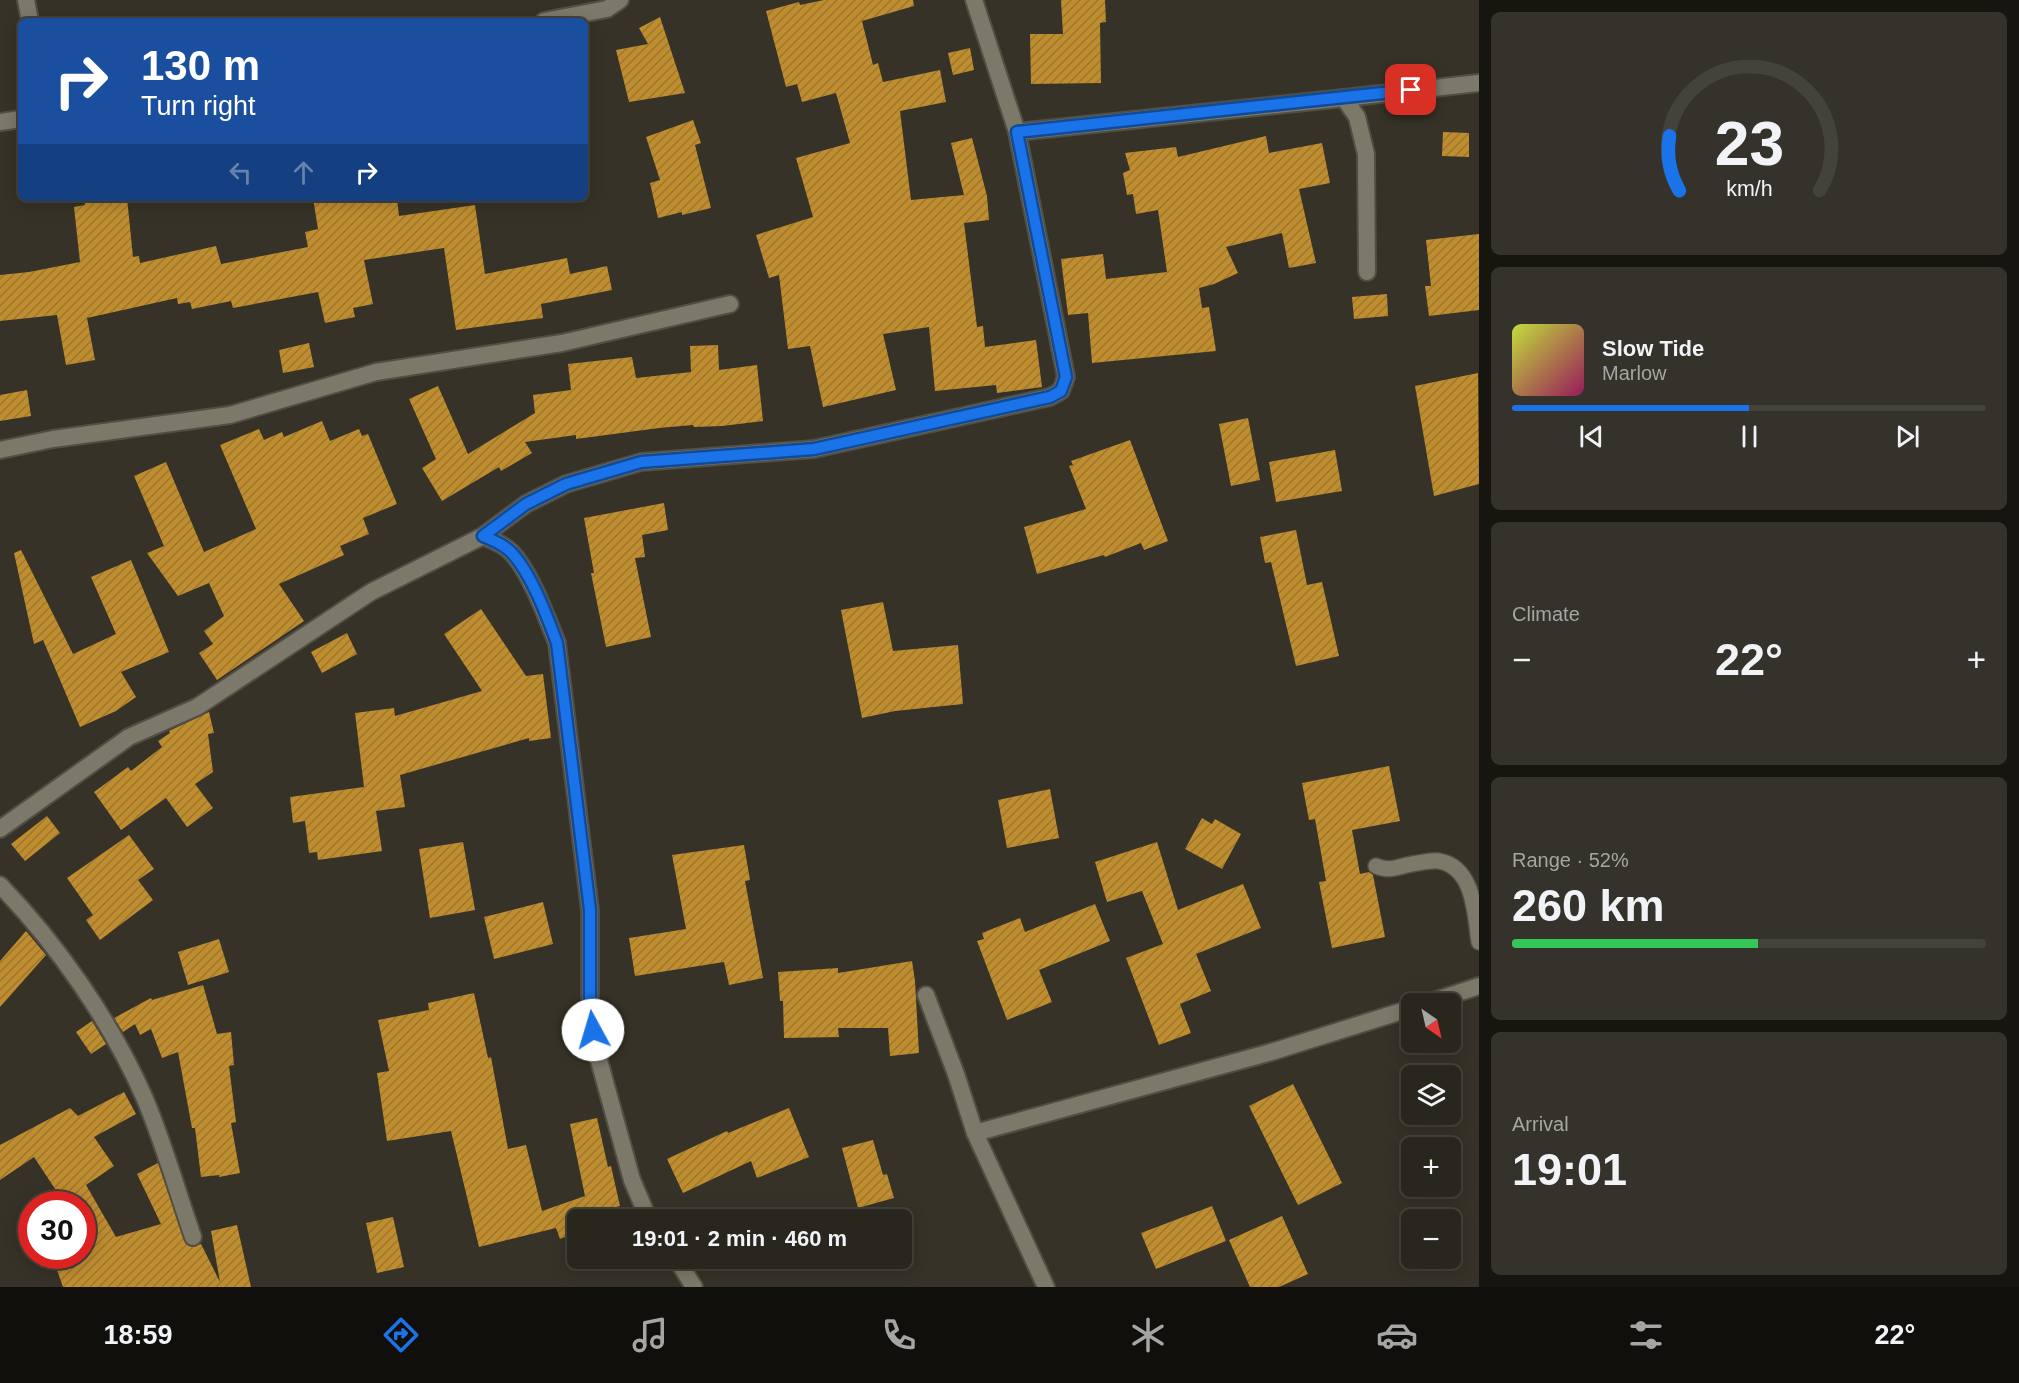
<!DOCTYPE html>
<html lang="en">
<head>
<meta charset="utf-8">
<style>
	body { margin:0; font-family:Arial,sans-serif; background:#34322a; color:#f1f3f6; height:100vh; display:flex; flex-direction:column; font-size:22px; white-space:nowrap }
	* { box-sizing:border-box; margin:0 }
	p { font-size:20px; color:#a5a5a4 }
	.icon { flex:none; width:33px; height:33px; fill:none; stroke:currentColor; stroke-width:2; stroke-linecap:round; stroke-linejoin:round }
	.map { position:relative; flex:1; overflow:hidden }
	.sheet { display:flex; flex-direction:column; gap:12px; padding:12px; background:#161510; width:540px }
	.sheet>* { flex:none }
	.banner { position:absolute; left:18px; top:18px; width:570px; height:183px; border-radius:9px; box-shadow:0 3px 15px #0003,0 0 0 2px #44433b; background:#1a4fa0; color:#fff; overflow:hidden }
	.needle { width:39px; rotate:146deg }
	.fabs { position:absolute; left:1401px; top:993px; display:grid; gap:12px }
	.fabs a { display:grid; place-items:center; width:60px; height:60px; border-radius:9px; background:#28261d; box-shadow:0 3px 15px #0003,0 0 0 2px #44433b; font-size:30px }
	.speed { position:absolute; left:18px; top:1191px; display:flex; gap:12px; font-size:30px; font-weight:700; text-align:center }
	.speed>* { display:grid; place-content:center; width:78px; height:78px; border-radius:50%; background:#28261d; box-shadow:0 3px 15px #0003,0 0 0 2px #44433b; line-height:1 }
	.speed .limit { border:9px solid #d22; background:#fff; color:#111 }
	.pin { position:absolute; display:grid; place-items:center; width:51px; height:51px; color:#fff; margin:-26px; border-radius:12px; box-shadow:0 3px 9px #0006 }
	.me { position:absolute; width:66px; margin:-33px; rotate:354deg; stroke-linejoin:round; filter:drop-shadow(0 0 4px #0008) }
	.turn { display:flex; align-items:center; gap:21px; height:126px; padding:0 24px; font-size:27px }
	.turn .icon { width:78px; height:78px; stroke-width:2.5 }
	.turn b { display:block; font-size:42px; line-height:51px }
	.lanes { display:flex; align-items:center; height:57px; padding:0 24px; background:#0003; justify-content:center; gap:30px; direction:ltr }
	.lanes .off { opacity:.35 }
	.big { font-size:45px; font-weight:800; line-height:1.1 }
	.sheet .card { flex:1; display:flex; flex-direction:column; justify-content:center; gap:9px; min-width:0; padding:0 21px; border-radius:9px; background:#34322a }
	.sheet .dial { align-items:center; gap:0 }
	.dial svg { height:156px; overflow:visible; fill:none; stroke:#44433b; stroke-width:7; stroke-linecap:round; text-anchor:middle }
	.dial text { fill:#f1f3f6; stroke:none }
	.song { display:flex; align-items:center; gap:18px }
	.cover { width:72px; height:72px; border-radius:9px; background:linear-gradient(135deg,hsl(70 70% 55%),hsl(330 70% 35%)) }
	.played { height:6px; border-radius:3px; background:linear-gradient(90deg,#1a73e8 50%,#44433b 50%) }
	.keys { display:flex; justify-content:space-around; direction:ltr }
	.heat { display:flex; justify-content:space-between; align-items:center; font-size:33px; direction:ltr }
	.charge { height:9px; border-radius:4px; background:linear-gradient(90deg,#34c759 52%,#44433b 0) }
	.trip { position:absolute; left:567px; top:1209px; width:345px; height:60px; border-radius:9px; background:#28261d; box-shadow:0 3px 15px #0003,0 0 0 2px #44433b; font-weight:800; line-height:60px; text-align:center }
	.dock { display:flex; height:96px; justify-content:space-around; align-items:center; background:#100f0c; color:#a5a5a4 }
	.dock .icon { width:42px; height:42px }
	.dock .active { color:#1a73e8 }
	.dock b { font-size:27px; color:#f1f3f6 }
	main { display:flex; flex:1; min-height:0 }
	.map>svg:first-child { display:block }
	.building { fill:url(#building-hatch) }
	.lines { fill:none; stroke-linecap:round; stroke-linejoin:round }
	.service-casing { stroke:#514e44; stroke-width:18 }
	.minor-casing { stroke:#514e44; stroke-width:20 }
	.service { stroke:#7c796b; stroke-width:15 }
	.minor { stroke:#7c796b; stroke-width:16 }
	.route-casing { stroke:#114b97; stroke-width:15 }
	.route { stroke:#1a73e8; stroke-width:10 }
</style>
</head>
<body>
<main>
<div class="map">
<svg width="1479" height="1287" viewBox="0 0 1479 1287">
	<defs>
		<pattern id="building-hatch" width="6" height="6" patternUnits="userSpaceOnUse" patternTransform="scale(1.5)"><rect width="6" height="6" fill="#c08d2e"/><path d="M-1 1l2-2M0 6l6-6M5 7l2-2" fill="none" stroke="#9b7734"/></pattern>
	</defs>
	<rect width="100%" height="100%" fill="#363227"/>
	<g class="building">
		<path d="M824,0H913L914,6L862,21L873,65L878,63L883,82L940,70L946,102L900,111L911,200L964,195L951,143L972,138L987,196L989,220L964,223L977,327L983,326L985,347L1036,340L1042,387L997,393L996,385L935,391L929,327L883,334L896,390L823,407L810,346L788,349L779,275L769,278L756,235L813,217L796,158L850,143L836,93L802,102L797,84L786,87L766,11L799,2L800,5Z"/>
		<path d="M1061,0H1105L1106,22L1100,23L1101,83L1031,84L1030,34H1063Z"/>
		<path d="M660,17L685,93L629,102L616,50L648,44L639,28Z"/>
		<path d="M970,48L974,70L953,75L948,53Z"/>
		<path d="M693,120L701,143L695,145L711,208L682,215V212L658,218L650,183L660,180L646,137Z"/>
		<path d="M1443,132L1469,133V157L1442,156Z"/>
		<path d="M1266,136L1269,153L1322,143L1330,183L1299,189L1316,263L1289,268L1282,233L1226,247L1238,273L1214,284L1199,288L1202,308L1209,307L1216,351L1092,363L1088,313L1068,315L1061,259L1103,254L1106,279L1167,272L1158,210L1136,214L1133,194L1127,195L1123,173L1130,170L1125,153L1176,147L1178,157Z"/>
		<path d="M84,198H127L133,257L139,256L140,263L216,246L221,264L308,247L305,232L318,229L313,198H397L399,216L475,205L485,274L567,258L570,274L607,266L612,290L541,304L543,318L456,330L444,248L364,260L373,304L353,308L355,317L325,323L318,292L233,308L231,301L192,309L190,302L178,304L177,298L87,318L95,360L66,365L57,315L0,321V275L29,272L80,262L74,207L85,205Z"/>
		<path d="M1479,234V310L1429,316L1425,286H1431L1426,240Z"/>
		<path d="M1387,294L1388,316L1354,319L1352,297Z"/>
		<path d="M309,343L314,367L283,373L279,350Z"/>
		<path d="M718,345L719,370L757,365L763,421L722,426L694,427L693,425L659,428L576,439V435L525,442L532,453L501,471L499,467L442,501L422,468L436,459L409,399L438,386L468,454L535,413L533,395L571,390L568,364L632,357L636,378L691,372L690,346Z"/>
		<path d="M1478,373L1479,484L1434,496L1415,386Z"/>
		<path d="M27,390L31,416L0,421V395Z"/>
		<path d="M1248,418L1260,480L1231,486L1219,424Z"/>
		<path d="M322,421L330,441L359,429L362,436L368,434L397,504L363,518L369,534L340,546L344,555L279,584L304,621L217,680L199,653L213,644L204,631L224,616L209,583L178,596L147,553L164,546L134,476L166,462L204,552L256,529L220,445L259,429L264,440L282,432L284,437Z"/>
		<path d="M1130,440L1168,541L1144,550L1141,543L1105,557L1104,555L1037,574L1024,527L1086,509L1069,466L1073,465L1071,461Z"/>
		<path d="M1335,450L1342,491L1276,502L1269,462Z"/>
		<path d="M664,503L668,530L642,535L645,557L635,558L651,637L606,647L591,573H594L584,518Z"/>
		<path d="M1296,530L1307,585L1322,582L1339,656L1296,666L1271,562L1265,563L1260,537Z"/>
		<path d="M21,550L73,654L116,634L91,577L131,560L169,652L121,672L136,697L116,711L80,727L43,640L34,644L14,553Z"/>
		<path d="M883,602L893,651L958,645L963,704L895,711L862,718L841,610Z"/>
		<path d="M481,609L526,676L543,674L551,738L529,741V738L400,775L405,807L376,811L382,851L318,860L317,852L309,853L305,821L293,823L290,797L364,787L355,713L394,708L395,716L482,691L444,634Z"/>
		<path d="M347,633L357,654L322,673L311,652Z"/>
		<path d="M209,712L214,733L208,734L213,772L195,784L213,808L187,827L166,798L121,830L94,792L128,767L131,771L162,747L158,741L170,733L169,731Z"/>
		<path d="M1389,766L1400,821L1352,830L1360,874L1369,872L1373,875L1385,937L1332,948L1319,882L1326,881L1315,819L1309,820L1302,783Z"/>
		<path d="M1050,789L1059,838L1007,848L998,800Z"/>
		<path d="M47,816L60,833L25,861L11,844Z"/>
		<path d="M1202,818L1212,824L1215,819L1241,834L1222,869L1185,849Z"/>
		<path d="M129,835L154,869L138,880L153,900L100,940L86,920L93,915L67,878Z"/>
		<path d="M463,842L475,910L430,918L419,849Z"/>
		<path d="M1157,842L1178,910L1243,884L1261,928L1196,954L1211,991L1180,1004L1191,1033L1159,1045L1126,958L1163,944L1142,891L1107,902L1095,862Z"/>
		<path d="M744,845L750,880L745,881L763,978L729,985L724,962L635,976L629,938L686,929L672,855Z"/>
		<path d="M543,902L553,944L494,959L484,917Z"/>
		<path d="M1095,904L1110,941L1039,970L1052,1002L1007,1020L977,941L984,939L982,933L1020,918L1025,932Z"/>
		<path d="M26,931L46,955L0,1007V961Z"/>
		<path d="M219,939L229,972L188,985L178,952Z"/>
		<path d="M912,961L915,981L919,1053L890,1056L888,1028H838L839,1037L784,1038L783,1001H780L778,972L838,968V973Z"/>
		<path d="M203,985L217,1034L231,1032L234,1065L229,1066L236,1122L231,1123L240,1173L219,1177V1175L201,1177L195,1128H192L178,1052L162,1058L151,1029L140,1035L135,1024L123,1032L114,1018L151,998L152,1000Z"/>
		<path d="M474,993L488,1058L491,1057L508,1149L526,1145L542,1211L585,1196L570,1124L597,1118L608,1167L611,1166L620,1206L588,1214L591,1220H578V1232L560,1239L556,1228L479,1247L451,1131L387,1141L377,1073L389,1071L378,1020L429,1010L428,1003Z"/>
		<path d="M92,1021L106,1044L91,1054L76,1032Z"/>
		<path d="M1293,1084L1342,1183L1298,1205L1249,1106Z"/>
		<path d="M124,1092L136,1114L94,1137L114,1166L86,1185L116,1237L161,1224L137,1174L158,1163L186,1244L192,1247L201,1244L220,1282L211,1231L237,1225L251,1287H63L57,1270L82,1261V1204H65L34,1157L0,1180V1145L70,1108L78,1116Z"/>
		<path d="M789,1108L809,1157L757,1178L751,1161L683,1193L667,1159L727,1131L728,1133Z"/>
		<path d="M873,1140L883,1175L887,1174L894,1198L858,1208L842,1148Z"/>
		<path d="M1212,1206L1226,1241L1156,1269L1141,1233Z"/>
		<path d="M1282,1216L1308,1274L1279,1287H1250L1229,1240Z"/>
		<path d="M393,1217L404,1267L377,1273L366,1223Z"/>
	</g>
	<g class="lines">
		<defs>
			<path id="service" d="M1376,866C1391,872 1396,867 1412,864C1420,863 1431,860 1439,861C1474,867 1475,914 1479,942"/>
			<g id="minor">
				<path d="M26,0L30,21"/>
				<path d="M544,21L607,9L620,0"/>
				<path d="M1344,98L1479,83"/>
				<path d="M0,122L21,119"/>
				<path d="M1017,132L1344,98L1357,117L1366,154L1367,272"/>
				<path d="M0,450L53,439L230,415L376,372L562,343L730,304"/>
				<path d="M483,536C492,540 503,544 511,552C531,573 546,616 557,643L590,910V1008L597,1053L632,1180L649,1220"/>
				<path d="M0,829L129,737L197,707L371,592L483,536L526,504L566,484L641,462L814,449L1050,397L1061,391L1066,377L1017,132L974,0"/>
				<path d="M0,885C58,945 112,1023 145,1099C164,1144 177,1191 193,1237"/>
				<path d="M926,995L956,1074L975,1133L1046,1287"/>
				<path d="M1424,1004L1479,986"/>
				<path d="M975,1133L1268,1053L1412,1008"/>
				<path d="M676,1258L694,1287"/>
			</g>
		</defs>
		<use href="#service" class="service-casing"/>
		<use href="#minor" class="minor-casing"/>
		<use href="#service" class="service"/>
		<use href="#minor" class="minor"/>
	</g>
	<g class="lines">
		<defs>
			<path id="route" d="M593,1030L590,1008V910L557,643C547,616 531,573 511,552C503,544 492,540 483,536L526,504L566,484L641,462L814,449L1050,397L1061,391L1066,377L1017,132L1411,90"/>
		</defs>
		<use href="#route" class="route-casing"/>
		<use href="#route" class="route"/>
	</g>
</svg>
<div class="fabs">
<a><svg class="needle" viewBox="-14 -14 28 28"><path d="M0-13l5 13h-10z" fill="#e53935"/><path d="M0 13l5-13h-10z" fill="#a5a5a4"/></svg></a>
<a><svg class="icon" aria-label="layers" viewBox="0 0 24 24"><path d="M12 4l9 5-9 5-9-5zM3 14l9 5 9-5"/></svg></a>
<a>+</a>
<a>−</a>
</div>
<div class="speed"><div class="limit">30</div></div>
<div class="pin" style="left:1411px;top:90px;background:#d93025"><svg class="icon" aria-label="arrive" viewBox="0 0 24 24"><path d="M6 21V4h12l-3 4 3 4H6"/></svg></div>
<svg class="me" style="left:593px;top:1030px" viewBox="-20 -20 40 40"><circle r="19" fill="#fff"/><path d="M0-13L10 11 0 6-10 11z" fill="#1a73e8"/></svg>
<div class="trip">19:01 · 2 min · 460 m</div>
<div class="banner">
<div class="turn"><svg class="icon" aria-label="right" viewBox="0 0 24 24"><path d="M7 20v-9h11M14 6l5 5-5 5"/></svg><div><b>130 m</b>Turn right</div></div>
<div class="lanes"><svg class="icon off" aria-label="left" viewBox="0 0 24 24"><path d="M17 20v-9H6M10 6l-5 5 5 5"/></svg><svg class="icon off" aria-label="ahead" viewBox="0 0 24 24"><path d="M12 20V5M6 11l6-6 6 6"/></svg><svg class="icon" aria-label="right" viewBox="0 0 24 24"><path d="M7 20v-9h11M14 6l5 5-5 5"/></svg></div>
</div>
</div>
<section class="sheet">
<div class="card dial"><svg viewBox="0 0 100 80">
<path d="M14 69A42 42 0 1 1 86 69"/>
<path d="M14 69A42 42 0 0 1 9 41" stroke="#1a73e8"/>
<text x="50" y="56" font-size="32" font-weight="700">23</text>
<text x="50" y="72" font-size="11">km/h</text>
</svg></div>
<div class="card">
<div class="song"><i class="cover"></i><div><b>Slow Tide</b><p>Marlow</p></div></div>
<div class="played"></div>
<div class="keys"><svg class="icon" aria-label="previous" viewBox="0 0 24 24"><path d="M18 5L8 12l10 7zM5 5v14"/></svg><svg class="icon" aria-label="pause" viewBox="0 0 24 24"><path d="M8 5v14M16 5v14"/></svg><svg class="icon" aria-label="next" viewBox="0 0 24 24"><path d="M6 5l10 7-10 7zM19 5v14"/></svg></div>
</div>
<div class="card"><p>Climate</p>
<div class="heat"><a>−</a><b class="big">22°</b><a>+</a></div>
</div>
<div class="card"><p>Range · 52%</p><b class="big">260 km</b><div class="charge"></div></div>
<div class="card"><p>Arrival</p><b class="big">19:01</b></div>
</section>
</main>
<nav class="dock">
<b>18:59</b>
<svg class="icon active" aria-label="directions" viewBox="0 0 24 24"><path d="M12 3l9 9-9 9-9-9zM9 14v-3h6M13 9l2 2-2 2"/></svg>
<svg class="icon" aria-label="music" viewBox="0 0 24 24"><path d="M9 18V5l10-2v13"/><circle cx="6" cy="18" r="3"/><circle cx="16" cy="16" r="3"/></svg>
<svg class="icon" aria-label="phone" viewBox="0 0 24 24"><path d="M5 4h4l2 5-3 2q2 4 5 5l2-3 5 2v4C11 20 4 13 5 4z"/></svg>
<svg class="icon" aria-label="climate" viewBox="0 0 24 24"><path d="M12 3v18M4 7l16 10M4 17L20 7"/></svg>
<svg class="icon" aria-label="car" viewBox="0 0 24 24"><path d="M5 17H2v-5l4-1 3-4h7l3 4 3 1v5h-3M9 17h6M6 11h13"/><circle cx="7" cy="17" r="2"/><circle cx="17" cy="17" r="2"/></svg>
<svg class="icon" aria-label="filters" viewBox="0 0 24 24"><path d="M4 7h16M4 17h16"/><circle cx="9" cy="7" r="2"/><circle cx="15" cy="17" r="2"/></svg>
<b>22°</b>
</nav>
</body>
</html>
